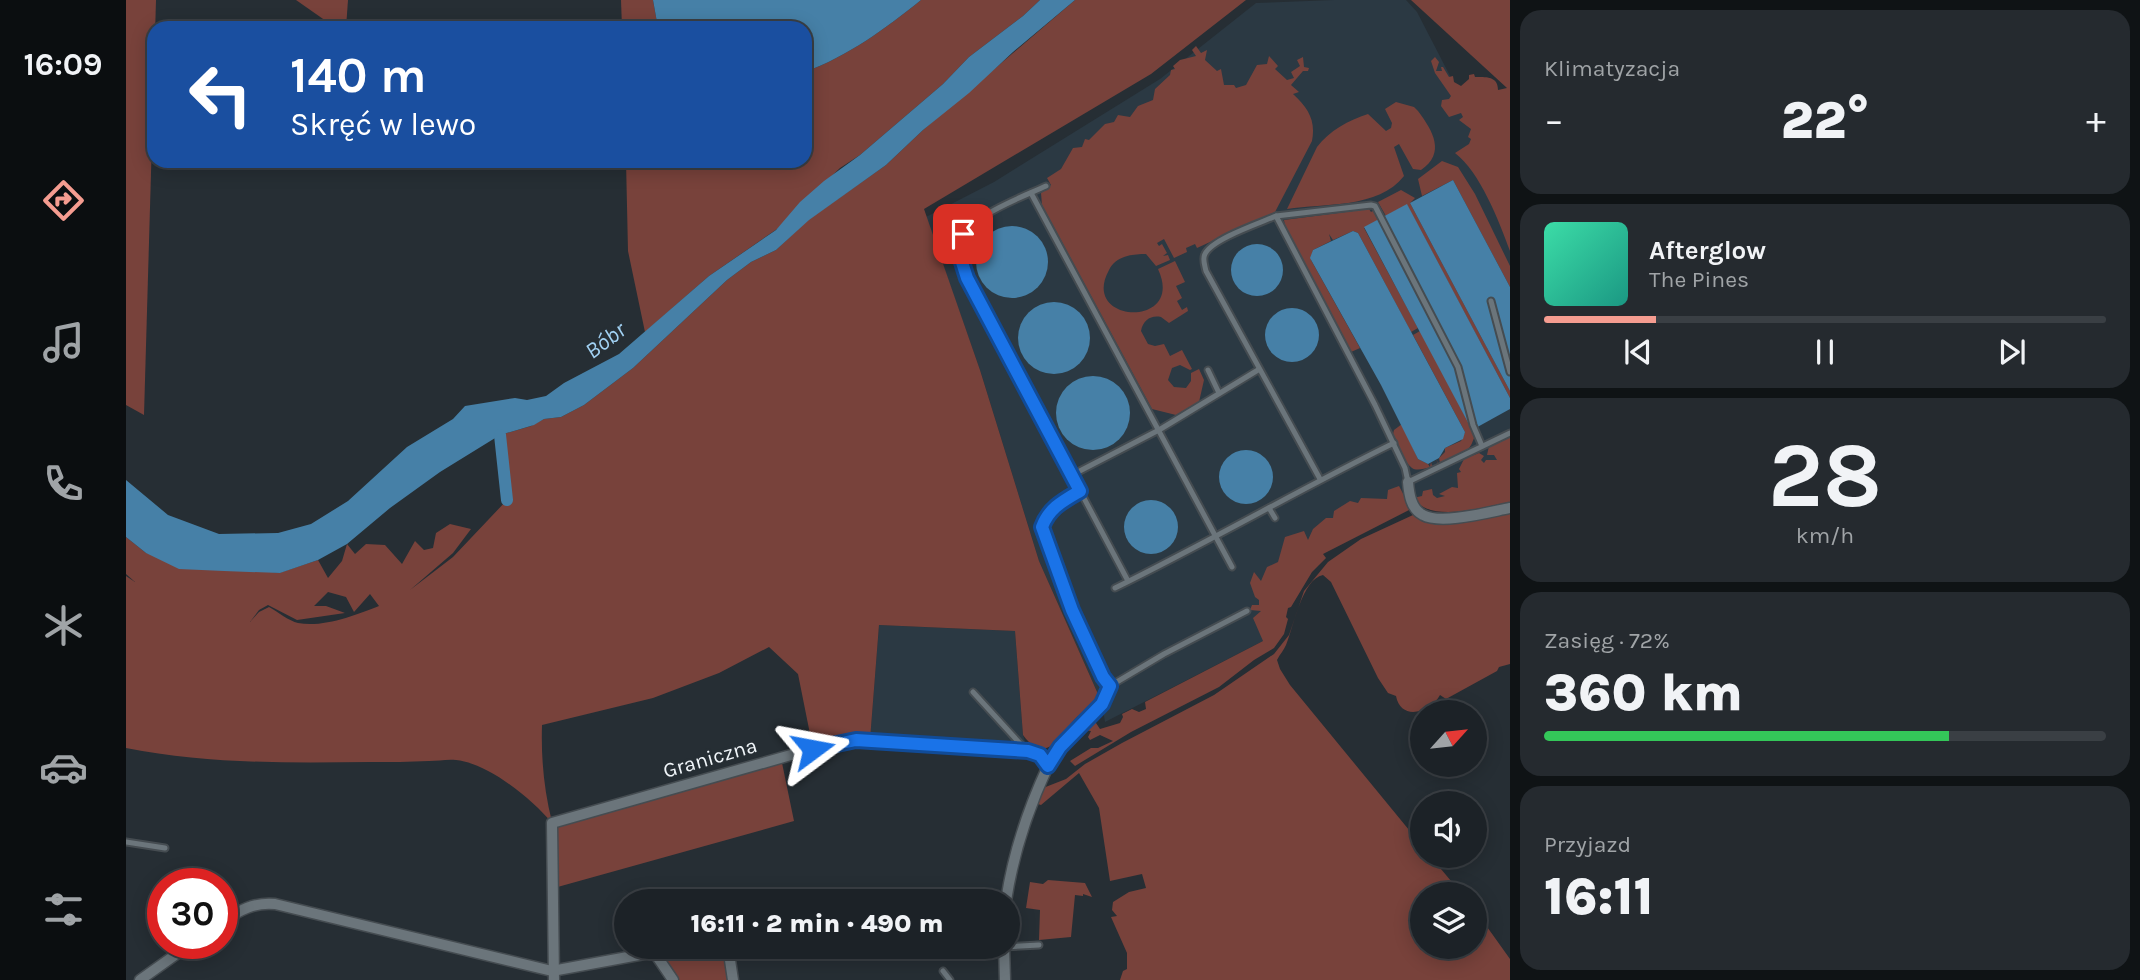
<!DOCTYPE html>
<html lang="pl">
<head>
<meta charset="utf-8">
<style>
	body { margin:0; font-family:Karla,sans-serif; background:#252a2f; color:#f1f3f6; height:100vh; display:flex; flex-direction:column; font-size:26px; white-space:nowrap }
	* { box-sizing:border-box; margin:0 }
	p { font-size:23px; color:#a0a4a7 }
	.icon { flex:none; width:38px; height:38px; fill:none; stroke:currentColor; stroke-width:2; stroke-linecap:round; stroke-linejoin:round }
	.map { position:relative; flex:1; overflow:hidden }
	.details { display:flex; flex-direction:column; gap:10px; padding:10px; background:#0f1315; width:630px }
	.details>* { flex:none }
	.guide { position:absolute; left:21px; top:21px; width:665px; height:147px; border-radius:21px; box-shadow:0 4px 18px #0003,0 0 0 2px #3a3f44; background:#1a4fa0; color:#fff; overflow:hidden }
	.needle { width:46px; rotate:63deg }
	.fabs { position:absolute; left:1284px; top:700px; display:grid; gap:14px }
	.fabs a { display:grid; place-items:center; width:77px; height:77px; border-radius:50%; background:#1c2227; box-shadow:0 4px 18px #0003,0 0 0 2px #3a3f44; font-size:35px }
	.speed { position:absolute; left:21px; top:868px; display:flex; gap:14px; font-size:35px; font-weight:700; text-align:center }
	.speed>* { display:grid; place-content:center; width:91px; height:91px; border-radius:50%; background:#1c2227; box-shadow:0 4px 18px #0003,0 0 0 2px #3a3f44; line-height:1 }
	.speed .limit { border:10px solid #d22; background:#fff; color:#111 }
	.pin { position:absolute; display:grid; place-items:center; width:60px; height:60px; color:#fff; margin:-30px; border-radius:14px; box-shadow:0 4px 10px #0006 }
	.me { position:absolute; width:77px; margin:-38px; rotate:77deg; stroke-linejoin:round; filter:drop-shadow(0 0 5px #0008) }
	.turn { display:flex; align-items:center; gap:24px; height:147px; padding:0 28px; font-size:32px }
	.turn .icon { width:91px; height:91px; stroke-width:2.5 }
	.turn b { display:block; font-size:49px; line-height:60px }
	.big { font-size:52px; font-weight:800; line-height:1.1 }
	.details .tile { flex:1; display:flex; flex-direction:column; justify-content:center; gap:10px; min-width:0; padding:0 24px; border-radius:21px; background:#252a2f }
	.details .dial { align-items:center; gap:0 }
	.dial b { font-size:91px; line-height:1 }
	.song { display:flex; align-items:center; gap:21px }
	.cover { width:84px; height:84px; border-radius:10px; background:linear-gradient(135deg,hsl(160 70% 55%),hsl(170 70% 35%)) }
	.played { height:7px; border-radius:4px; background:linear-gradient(90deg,#f59c90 20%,#3a3f44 20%) }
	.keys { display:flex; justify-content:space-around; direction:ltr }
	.heat { display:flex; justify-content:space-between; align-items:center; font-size:38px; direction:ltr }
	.charge { height:10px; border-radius:5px; background:linear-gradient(90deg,#34c759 72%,#3a3f44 0) }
	.trip { position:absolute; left:488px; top:889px; width:406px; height:70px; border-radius:35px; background:#1c2227; box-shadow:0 4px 18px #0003,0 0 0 2px #3a3f44; font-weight:800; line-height:70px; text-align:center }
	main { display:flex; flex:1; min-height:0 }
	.dock { display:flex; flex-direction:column; width:126px; justify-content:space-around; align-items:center; background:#0b0e10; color:#a0a4a7 }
	.dock .icon { width:49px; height:49px }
	.dock .selected { color:#f59c90 }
	.dock b { font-size:32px; color:#f1f3f6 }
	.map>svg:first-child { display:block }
	.built { fill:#2b3943 }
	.green { fill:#78423b; fill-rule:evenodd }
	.water { fill:#4680a7 }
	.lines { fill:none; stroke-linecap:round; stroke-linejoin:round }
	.canal { stroke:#4680a7; stroke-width:12 }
	.service-casing { stroke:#454c51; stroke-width:9 }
	.minor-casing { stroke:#454c51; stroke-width:13 }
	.service { stroke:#6b757b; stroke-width:5 }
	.minor { stroke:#6b757b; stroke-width:10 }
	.route-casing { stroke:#114b97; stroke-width:18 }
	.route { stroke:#1a73e8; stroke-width:12 }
	.labels { text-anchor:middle; stroke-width:5; stroke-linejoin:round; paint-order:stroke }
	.street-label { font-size:21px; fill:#f0f5f9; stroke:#262e34 }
	.water-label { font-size:23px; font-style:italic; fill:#a1d1f3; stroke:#262e34 }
</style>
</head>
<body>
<main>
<nav class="dock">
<b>16:09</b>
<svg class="icon selected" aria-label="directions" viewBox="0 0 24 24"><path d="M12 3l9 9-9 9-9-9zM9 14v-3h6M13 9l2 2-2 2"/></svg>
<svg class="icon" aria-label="music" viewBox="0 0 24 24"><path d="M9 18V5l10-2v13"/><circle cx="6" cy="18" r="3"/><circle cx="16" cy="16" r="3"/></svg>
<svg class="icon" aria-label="phone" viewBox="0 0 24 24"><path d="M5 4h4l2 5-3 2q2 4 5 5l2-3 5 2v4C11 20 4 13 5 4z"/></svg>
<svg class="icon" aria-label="climate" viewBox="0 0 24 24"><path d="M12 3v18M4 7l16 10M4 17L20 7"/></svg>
<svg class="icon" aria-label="car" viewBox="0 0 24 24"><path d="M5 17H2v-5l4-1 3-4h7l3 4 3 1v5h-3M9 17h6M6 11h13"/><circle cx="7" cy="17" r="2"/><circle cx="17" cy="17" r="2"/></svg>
<svg class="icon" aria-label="filters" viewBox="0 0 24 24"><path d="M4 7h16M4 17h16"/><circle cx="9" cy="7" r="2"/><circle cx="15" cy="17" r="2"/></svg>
</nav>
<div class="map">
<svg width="1384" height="980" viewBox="0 0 1384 980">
	<rect width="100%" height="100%" fill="#262e34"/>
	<g class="built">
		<path d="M1208,0H1280L1291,12L1384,192V460L1373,497L1311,505L1290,497L1199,541L1137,641L979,722L976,703L913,561L854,370L800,217L868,182L1034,79L1130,3Z"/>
		<path d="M753,625L889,631L897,735L902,751L744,740Z"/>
	</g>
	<g class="green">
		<path d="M0,0H30L18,415L0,405Z"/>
		<path d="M170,0H222L220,28H210Z"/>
		<path d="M495,0H527L532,28H496Z"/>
		<path d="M795,0H914L897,16L843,57L817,84L734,155L714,168L651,229L583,276L519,332L502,251L500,161H679V72C722,56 759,29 795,0Z"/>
		<path d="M949,0H1120L1025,74L798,209L854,370L913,561L976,703C968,707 958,711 951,717C935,733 921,768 897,735L889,631L753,625L744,740L687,749L672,674L643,647L593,673L527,698L416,725C415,759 418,790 426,822L655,758L668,821L428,888L426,823C406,799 362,763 330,760C321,759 312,761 303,761C283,762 264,762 244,762C162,763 81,764 0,748V576L9,582L0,574V537L20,553L153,573L192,560L202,578L216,561L221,544L229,554L240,544L259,545L276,564L289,541L298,550L307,548L310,533L324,524L345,529L327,553L284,590L327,557L381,500L374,435L405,426L418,419L435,417L458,405L507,368L601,280L625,262L650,250L682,220L760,165L797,130ZM202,592L220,597L228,612L244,594L253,606C230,615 197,628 172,623C163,621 152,612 143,607L133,612L124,622L133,610L142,605L171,620L219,613L200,606H188Z"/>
		<path d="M1285,0H1384V251C1373,221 1354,172 1329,153L1343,144L1345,139L1342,137L1345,129L1333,120L1337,117L1335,113L1323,117L1315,106L1316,100L1323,99L1325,96L1309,73L1305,61L1309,57L1313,62L1314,59L1310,71H1316L1315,67H1317L1323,77L1327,76L1328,82L1335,86L1343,79V75L1348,74L1349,77C1360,77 1372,76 1372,90L1381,88Z"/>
		<path d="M1070,46L1075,53L1081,50L1079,60L1091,71L1095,69L1098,85H1108L1110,88L1120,85L1131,65L1141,64L1143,56L1152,66L1149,69L1161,80L1168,78L1165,72L1174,66L1171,60L1177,57L1178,67L1183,68L1182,71H1177L1165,85L1173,92L1167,94C1182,108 1190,120 1186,141L1149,212L1071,248L1069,244L1060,248L1061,252L1048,258L1038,239L1031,243L1033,246L1036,244L1041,253L1037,256L1042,255L1044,260L1030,266L1020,254C1006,254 990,256 983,270C953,324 1060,329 1032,269L1049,261L1059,282L1050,286L1056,298L1051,301L1056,310L1061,307L1062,311L1043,323L1035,317C1025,315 1017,320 1015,331L1022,344L1029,346L1038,344L1044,356L1056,350L1066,369L1064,370L1054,365L1046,368L1042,380L1048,387L1060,388L1065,381V373L1073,369L1078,380L1073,402L1050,415L1026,409L916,205L915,193L925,185L921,178L935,169L947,148L956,147L959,139L963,140L979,124L988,122L992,115L1004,117L1012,106L1027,100L1029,89L1044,75L1045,70L1049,69L1047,66L1054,60L1070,56L1066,50Z"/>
		<path d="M1270,102L1288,107L1292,111C1307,131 1320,153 1295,170L1287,169L1273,144L1268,147L1278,176C1252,209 1199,203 1161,209L1191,147C1203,131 1223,120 1242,114L1260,131L1265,128L1266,123L1259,109Z"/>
		<path d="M1316,161L1332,167L1349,194L1384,266V287L1327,180L1296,196L1292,179Z"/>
		<path d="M1275,190L1289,198L1284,203L1384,391V398L1281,205L1260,216L1252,202Z"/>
		<path d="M1243,209L1245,212L1247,211L1252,220L1238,228L1292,328L1285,332L1232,233L1227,231L1207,240L1203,234L1205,241L1187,250L1185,260L1234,348L1225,352L1159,226L1158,220Z"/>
		<path d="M1294,331L1335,393L1348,438C1346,443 1346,444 1343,448C1335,456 1295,475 1286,468C1277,461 1272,444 1267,434L1268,430L1276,424L1292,459L1302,464L1304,467L1305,462L1306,466L1309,465L1308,461L1309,465L1312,464L1310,459L1312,463H1314L1313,458L1319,452V448L1335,441L1339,432L1287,335Z"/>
		<path d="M1384,436V502C1356,507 1306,524 1287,498L1296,496L1297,491L1306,489L1307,495L1311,498L1319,496L1313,494L1326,487L1332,488L1331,473L1335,472L1333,469L1338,459L1353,453L1358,456L1355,460L1358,463L1360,460H1371L1368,455H1361L1363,446Z"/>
		<path d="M1273,486L1285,509L1197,554L1200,558L1186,572L1165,607L1162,608L1160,617L1162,619L1158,634L1148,648L1128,660L1093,687L1005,732L949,766L944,761L965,748H972L987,741L974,735L964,740L962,737L965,731L957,730L968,720L974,729L994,723L997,717L996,714L1006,709L1013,712L1020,709L1019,702L1137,641L1127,618L1135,611L1124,610L1126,605H1133V600L1129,597L1124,583L1128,572L1135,581L1141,567L1152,562L1159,537L1178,531L1182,540L1187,529L1200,518H1207L1208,511L1224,501L1232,503L1235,498L1261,499L1262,490Z"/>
		<path d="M1384,511V664L1373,667L1371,671L1320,699L1314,695C1305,712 1275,722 1270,696L1262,693L1252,678L1205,582L1197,575C1176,579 1168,626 1160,645C1158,650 1154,654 1151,660L1154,669L1164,685L1297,847V856H1304L1336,894H1297V947H1349V910L1384,959V980H994L997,971L1001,969V953L985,917L991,916L986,910L987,902L1003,892L1020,888L1016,874L984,881L973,808L953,773L915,805L912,804L917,788L940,779L959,764L996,743L1088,695L1148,654L1163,635L1178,591L1202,562L1235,539L1287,515L1297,522L1310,523Z"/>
		<path d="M922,880L959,883L966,897L957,894V896L949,895L945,937L913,940L914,910L900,908L904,882L917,884Z"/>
		<path d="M582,947L595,949L599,954L603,980H552L540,961V955Z"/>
	</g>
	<g class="water">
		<path d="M527,0H795C759,29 722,56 679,72V28H532Z"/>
		<path d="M914,0H949L887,52L843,93L797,130L760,165L683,220L650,250L625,262L601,280L507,368L458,405L435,417L418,419L408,425L374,435L314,472L264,508L221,544L192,560L154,573L98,571L53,569L20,553L0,537V480L42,515L93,534L152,533L185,524L222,501L281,447L327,419L339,406L389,398L401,400L420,396L438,383L493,354L583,276L650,230L674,202L698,181L734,155L817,84L843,57L897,16Z"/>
		<path d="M1327,180L1384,287V391L1284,203Z"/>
		<path d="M1281,204L1384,398V409L1346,430L1238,227Z"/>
		<circle cx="886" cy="262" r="36"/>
		<path d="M1227,231L1232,233L1339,432L1337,439L1319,448L1313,458L1302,464L1292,459L1255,385L1184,258L1187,250Z"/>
		<circle cx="1131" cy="270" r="26"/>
		<circle cx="928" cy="338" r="36"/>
		<circle cx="1166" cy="335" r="27"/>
		<circle cx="967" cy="413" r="37"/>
		<circle cx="1120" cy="477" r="27"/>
		<circle cx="1025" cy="527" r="27"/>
	</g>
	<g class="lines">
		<path class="canal" d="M374,435L381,500"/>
		<defs>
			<g id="service">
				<path d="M920,186C897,197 838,217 834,245C833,256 838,267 841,278L1002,581"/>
				<path d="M905,193L1106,567"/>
				<path d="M1150,216L1245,205L1249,206L1332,367L1347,425L1356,446"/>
				<path d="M1365,301L1384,372"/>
				<path d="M1082,370L1093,393"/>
				<path d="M946,475L1033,430L1132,370"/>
				<path d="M1194,479L1080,271C1079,266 1076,259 1079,254C1086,239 1134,223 1150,216L1249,405L1279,468L1282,482L1384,433"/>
				<path d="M954,491C937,501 923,508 916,527L946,610L977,677L984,686"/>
				<path d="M1143,508L1149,518"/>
				<path d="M989,588C1083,542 1174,489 1268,443"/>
				<path d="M847,692L899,749"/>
				<path d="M922,766L934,747L976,703L984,686L1038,654L1121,611"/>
				<path d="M0,842L39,848"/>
				<path d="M878,947L913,945"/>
				<path d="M817,971L824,980"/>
			</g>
			<g id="minor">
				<path d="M1282,482C1283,494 1285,509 1297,515C1315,525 1363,512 1384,508"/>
				<path d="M96,922C114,910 128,902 149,904L426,971L556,947"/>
				<path d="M602,947L607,980"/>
				<path d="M878,947L879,980"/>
				<path d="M528,952L547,980"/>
				<path d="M14,980L66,943"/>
				<path d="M428,980L426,823L707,743L744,740L902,751L914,755L922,766C902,809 887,854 880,901"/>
			</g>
		</defs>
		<use href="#service" class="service-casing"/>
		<use href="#minor" class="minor-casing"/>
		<use href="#service" class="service"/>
		<use href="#minor" class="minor"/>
	</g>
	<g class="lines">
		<defs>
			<path id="route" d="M687,749L730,740L902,751L914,755L922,766L934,747L976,704L984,686L977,677L946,610L916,527C923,508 937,501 954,491L841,278L834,256L837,234"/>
		</defs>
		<use href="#route" class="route-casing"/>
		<use href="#route" class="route"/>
	</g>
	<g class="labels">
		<g class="street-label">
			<text transform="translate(584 758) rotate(-16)" y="7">Graniczna</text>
		</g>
		<g class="water-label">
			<text transform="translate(479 340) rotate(-37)" y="8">Bóbr</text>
		</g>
	</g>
</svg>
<div class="fabs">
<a><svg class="needle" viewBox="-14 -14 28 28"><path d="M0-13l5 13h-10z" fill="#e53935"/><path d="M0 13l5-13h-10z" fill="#a0a4a7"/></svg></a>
<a><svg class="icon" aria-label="sound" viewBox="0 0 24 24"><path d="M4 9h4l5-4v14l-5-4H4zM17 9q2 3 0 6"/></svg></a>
<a><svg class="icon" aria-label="layers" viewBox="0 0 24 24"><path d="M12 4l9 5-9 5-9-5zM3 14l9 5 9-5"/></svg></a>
</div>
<div class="speed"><div class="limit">30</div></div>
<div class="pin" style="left:837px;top:234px;background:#d93025"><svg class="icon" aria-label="arrive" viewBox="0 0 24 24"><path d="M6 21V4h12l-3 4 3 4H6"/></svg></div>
<svg class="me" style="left:687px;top:749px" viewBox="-20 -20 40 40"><path d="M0-17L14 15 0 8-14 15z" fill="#1a73e8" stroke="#fff" stroke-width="4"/></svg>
<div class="trip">16:11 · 2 min · 490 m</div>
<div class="guide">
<div class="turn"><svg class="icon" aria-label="left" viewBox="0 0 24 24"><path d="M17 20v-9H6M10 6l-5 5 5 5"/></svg><div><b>140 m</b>Skręć w lewo</div></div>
</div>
</div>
<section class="details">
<div class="tile"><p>Klimatyzacja</p>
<div class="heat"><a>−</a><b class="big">22°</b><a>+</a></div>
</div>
<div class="tile">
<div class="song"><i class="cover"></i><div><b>Afterglow</b><p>The Pines</p></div></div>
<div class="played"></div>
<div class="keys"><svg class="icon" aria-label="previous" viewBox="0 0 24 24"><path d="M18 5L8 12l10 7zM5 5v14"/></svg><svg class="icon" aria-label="pause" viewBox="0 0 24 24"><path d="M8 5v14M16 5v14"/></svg><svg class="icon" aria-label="next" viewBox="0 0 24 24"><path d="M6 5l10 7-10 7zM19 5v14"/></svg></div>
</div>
<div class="tile dial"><b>28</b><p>km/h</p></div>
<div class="tile"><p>Zasięg · 72%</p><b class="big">360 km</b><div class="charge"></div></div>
<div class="tile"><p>Przyjazd</p><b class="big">16:11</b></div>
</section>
</main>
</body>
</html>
